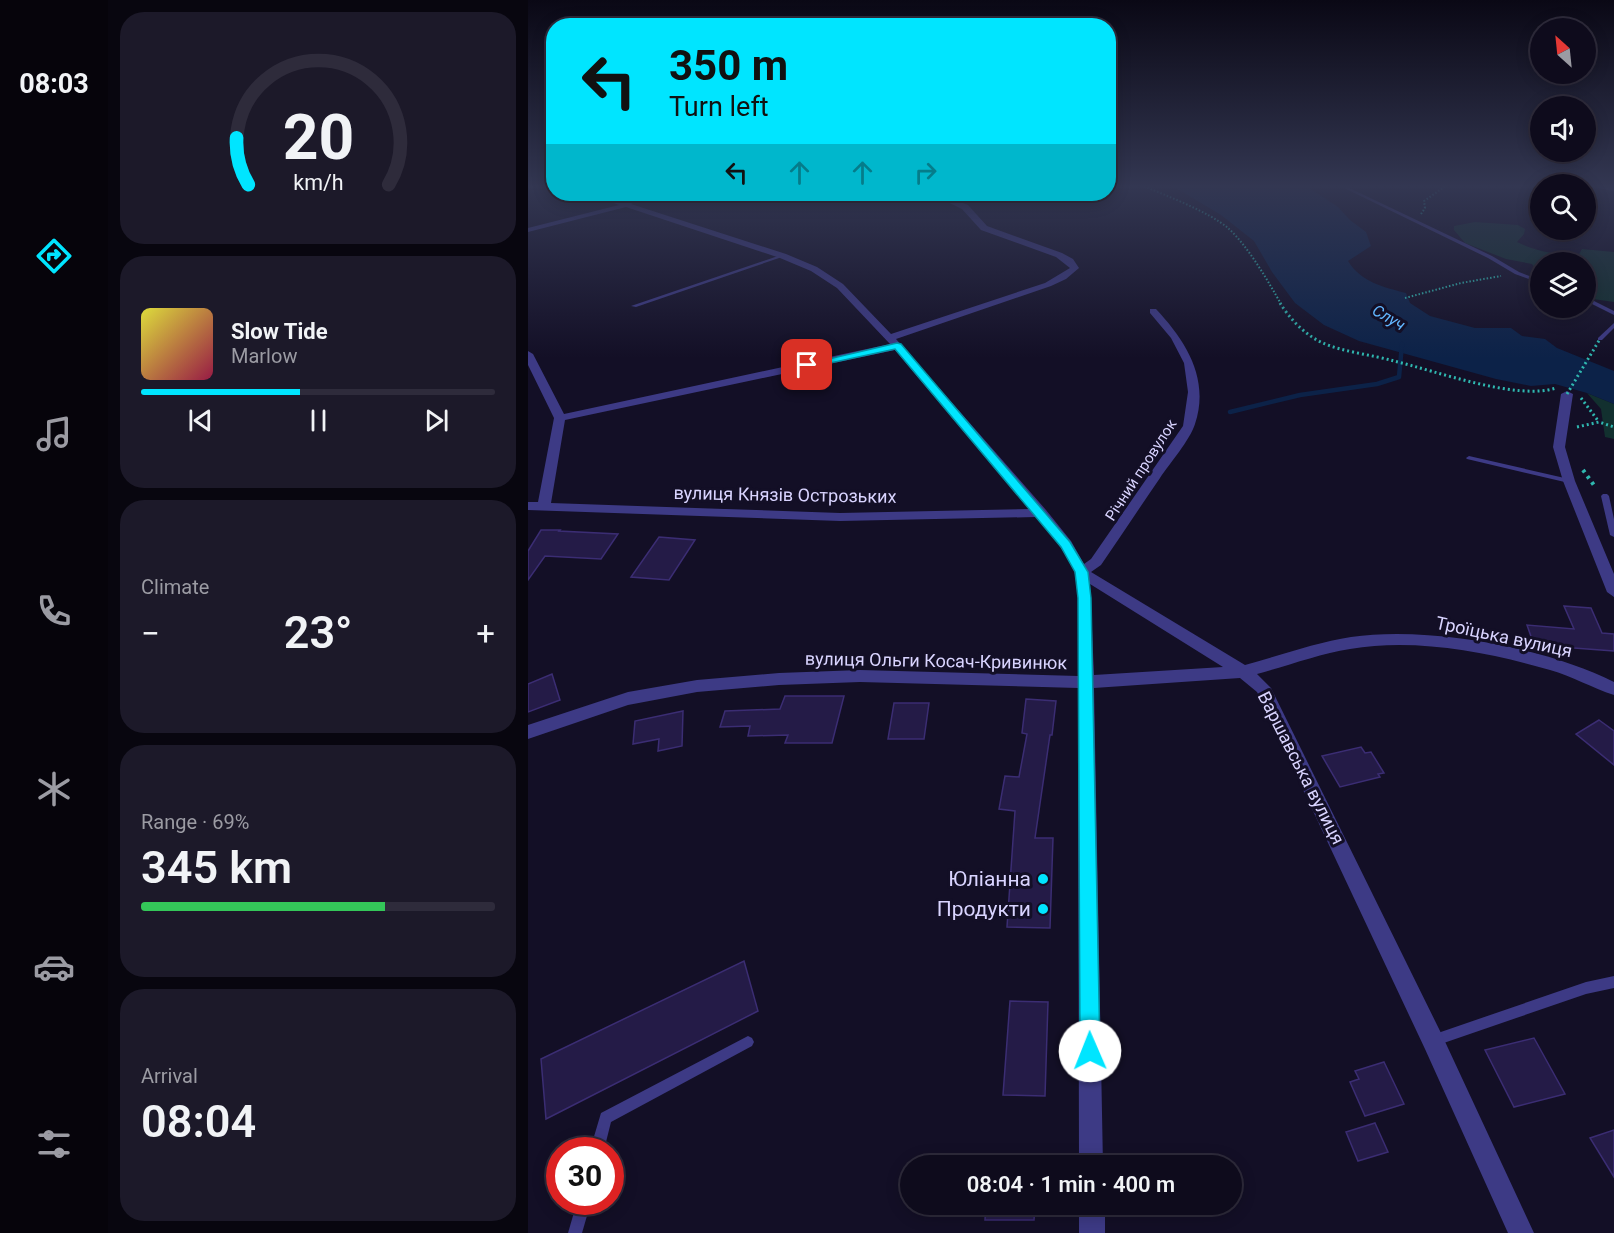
<!DOCTYPE html>
<html lang="en">
<head>
<meta charset="utf-8">
<style>
	body { margin:0; font-family:Roboto,sans-serif; background:#1c1929; color:#f1f3f6; height:100vh; display:flex; flex-direction:column; font-size:22px; white-space:nowrap }
	* { box-sizing:border-box; margin:0 }
	p { font-size:20px; color:#9b9ba3 }
	.icon { flex:none; width:33px; height:33px; fill:none; stroke:currentColor; stroke-width:2; stroke-linecap:round; stroke-linejoin:round }
	.map { position:relative; flex:1; overflow:hidden }
	.sheet { display:flex; flex-direction:column; gap:12px; padding:12px; background:#08060f; width:420px }
	.sheet>* { flex:none }
	.guide { position:absolute; left:18px; top:18px; width:570px; height:183px; border-radius:24px; box-shadow:0 3px 15px #0003,0 0 0 2px #2e2b3b; background:#00e5ff; color:#111; overflow:hidden }
	.needle { width:39px; rotate:333deg }
	.tools { position:absolute; left:1002px; top:18px; display:grid; gap:12px }
	.tools a { display:grid; place-items:center; width:66px; height:66px; border-radius:50%; background:#0e0b1c; box-shadow:0 3px 15px #0003,0 0 0 2px #2e2b3b; font-size:30px }
	.speed { position:absolute; left:18px; top:1137px; display:flex; gap:12px; font-size:30px; font-weight:700; text-align:center }
	.speed>* { display:grid; place-content:center; width:78px; height:78px; border-radius:50%; background:#0e0b1c; box-shadow:0 3px 15px #0003,0 0 0 2px #2e2b3b; line-height:1 }
	.speed .limit { border:9px solid #d22; background:#fff; color:#111 }
	.pin { position:absolute; display:grid; place-items:center; width:51px; height:51px; color:#fff; margin:-26px; border-radius:12px; box-shadow:0 3px 9px #0006 }
	.me { position:absolute; width:66px; margin:-33px; rotate:359deg; stroke-linejoin:round; filter:drop-shadow(0 0 4px #0008) }
	.turn { display:flex; align-items:center; gap:21px; height:126px; padding:0 24px; font-size:27px }
	.turn .icon { width:78px; height:78px; stroke-width:2.5 }
	.turn b { display:block; font-size:42px; line-height:51px }
	.lanes { display:flex; align-items:center; height:57px; padding:0 24px; background:#0003; justify-content:center; gap:30px; direction:ltr }
	.lanes .off { opacity:.35 }
	.big { font-size:45px; font-weight:600; line-height:1.1 }
	.sheet .card { flex:1; display:flex; flex-direction:column; justify-content:center; gap:9px; min-width:0; padding:0 21px; border-radius:24px; background:#1c1929 }
	.sheet .dial { align-items:center; gap:0 }
	.dial svg { height:156px; overflow:visible; fill:none; stroke:#2e2b3b; stroke-width:7; stroke-linecap:round; text-anchor:middle }
	.dial text { fill:#f1f3f6; stroke:none }
	.song { display:flex; align-items:center; gap:18px }
	.cover { width:72px; height:72px; border-radius:9px; background:linear-gradient(135deg,hsl(60 70% 55%),hsl(340 70% 35%)) }
	.played { height:6px; border-radius:3px; background:linear-gradient(90deg,#00e5ff 45%,#2e2b3b 45%) }
	.keys { display:flex; justify-content:space-around; direction:ltr }
	.heat { display:flex; justify-content:space-between; align-items:center; font-size:33px; direction:ltr }
	.charge { height:9px; border-radius:4px; background:linear-gradient(90deg,#34c759 69%,#2e2b3b 0) }
	.trip { position:absolute; left:372px; top:1155px; width:342px; height:60px; border-radius:30px; background:#0e0b1c; box-shadow:0 3px 15px #0003,0 0 0 2px #2e2b3b; font-weight:600; line-height:60px; text-align:center }
	main { display:flex; flex:1; min-height:0 }
	.dock { display:flex; flex-direction:column; width:108px; justify-content:space-around; align-items:center; background:#06040b; color:#9b9ba3 }
	.dock .icon { width:42px; height:42px }
	.dock .current { color:#00e5ff }
	.dock b { font-size:27px; color:#f1f3f6 }
	.map>svg:first-child { display:block }
	.green { fill:#12302f }
	.water { fill:#0c2248 }
	.lines { fill:none; stroke-linecap:round; stroke-linejoin:round }
	.stream { stroke:#0c2248; stroke-width:4.5 }
	.building { fill:#241b47; stroke:#3b2d73; stroke-width:1.5 }
	.path-far2 { stroke:#2fb8b0; stroke-width:2; stroke-dasharray:1.5 2; stroke-linecap:butt }
	.path-far1 { stroke:#2fb8b0; stroke-width:3; stroke-dasharray:2 3; stroke-linecap:butt }
	.path { stroke:#2fb8b0; stroke-width:4; stroke-dasharray:3 4.5; stroke-linecap:butt }
	.service { fill:#3d3a85; fill-rule:evenodd }
	.minor { fill:#3d3a85; fill-rule:evenodd }
	.path-bridge { stroke:#2fb8b0; stroke-width:3; stroke-dasharray:2 3; stroke-linecap:butt }
	.route { fill:#00e5ff; stroke:#0095a6; stroke-width:1.5 }
	.poi-dot { fill:#00e5ff; stroke:#130f26; stroke-width:2 }
	.labels { text-anchor:middle; stroke-width:6; stroke-linejoin:round; paint-order:stroke }
	.far-street-label { font-size:15px; fill:#d9d4ff; stroke:#130f26 }
	.far-water-label { font-size:16px; font-style:italic; fill:#62b6ff; stroke:#130f26 }
	.street-label { font-size:18px; fill:#d9d4ff; stroke:#130f26 }
	.near-poi-label { font-size:21px; fill:#d9d4ff; stroke:#130f26; text-anchor:end }
</style>
</head>
<body>
<main>
<nav class="dock">
<b>08:03</b>
<svg class="icon current" aria-label="directions" viewBox="0 0 24 24"><path d="M12 3l9 9-9 9-9-9zM9 14v-3h6M13 9l2 2-2 2"/></svg>
<svg class="icon" aria-label="music" viewBox="0 0 24 24"><path d="M9 18V5l10-2v13"/><circle cx="6" cy="18" r="3"/><circle cx="16" cy="16" r="3"/></svg>
<svg class="icon" aria-label="phone" viewBox="0 0 24 24"><path d="M5 4h4l2 5-3 2q2 4 5 5l2-3 5 2v4C11 20 4 13 5 4z"/></svg>
<svg class="icon" aria-label="climate" viewBox="0 0 24 24"><path d="M12 3v18M4 7l16 10M4 17L20 7"/></svg>
<svg class="icon" aria-label="car" viewBox="0 0 24 24"><path d="M5 17H2v-5l4-1 3-4h7l3 4 3 1v5h-3M9 17h6M6 11h13"/><circle cx="7" cy="17" r="2"/><circle cx="17" cy="17" r="2"/></svg>
<svg class="icon" aria-label="filters" viewBox="0 0 24 24"><path d="M4 7h16M4 17h16"/><circle cx="9" cy="7" r="2"/><circle cx="15" cy="17" r="2"/></svg>
</nav>
<section class="sheet">
<div class="card dial"><svg viewBox="0 0 100 80">
<path d="M14 69A42 42 0 1 1 86 69"/>
<path d="M14 69A42 42 0 0 1 8 45" stroke="#00e5ff"/>
<text x="50" y="56" font-size="32" font-weight="700">20</text>
<text x="50" y="72" font-size="11">km/h</text>
</svg></div>
<div class="card">
<div class="song"><i class="cover"></i><div><b>Slow Tide</b><p>Marlow</p></div></div>
<div class="played"></div>
<div class="keys"><svg class="icon" aria-label="previous" viewBox="0 0 24 24"><path d="M18 5L8 12l10 7zM5 5v14"/></svg><svg class="icon" aria-label="pause" viewBox="0 0 24 24"><path d="M8 5v14M16 5v14"/></svg><svg class="icon" aria-label="next" viewBox="0 0 24 24"><path d="M6 5l10 7-10 7zM19 5v14"/></svg></div>
</div>
<div class="card"><p>Climate</p>
<div class="heat"><a>−</a><b class="big">23°</b><a>+</a></div>
</div>
<div class="card"><p>Range · 69%</p><b class="big">345 km</b><div class="charge"></div></div>
<div class="card"><p>Arrival</p><b class="big">08:04</b></div>
</section>
<div class="map">
<svg width="1086" height="1233" viewBox="0 0 1086 1233">
	<rect width="100%" height="100%" fill="#130f26"/>
	<g class="green">
		<path d="M947,222L990,225L997,229L996,234L989,242C1009,252 1029,254 1050,256L1054,249L1086,252V302L1065,299L1058,294L1060,285L1058,284V262H1012V272L1008,270L1004,264L978,259L937,243L926,230V226Z"/>
		<path d="M1059,393L1086,404V439L1077,437L1073,409Z"/>
	</g>
	<path class="water" d="M643,185H777L810,207L822,220L838,232L843,246L820,261C833,282 855,287 878,293L882,303L902,316L947,328H983L994,336L1017,339L1029,348L1086,371V404L1059,393L1027,384L1003,386L968,379L831,341L796,325L767,303L744,272L726,241L693,215Z"/>
	<g class="lines">
		<path class="stream" d="M702,412L772,395L849,384L871,377L874,344"/>
	</g>
	<g class="building">
		<path d="M13,530H32L31,531L90,534L73,559L17,556L0,580V551Z"/>
		<path d="M131,537L167,540L141,580L103,577Z"/>
		<path d="M1036,606L1063,608L1074,633L1086,634V651L1006,645L999,625L1046,629Z"/>
		<path d="M24,674L32,700L0,712V684Z"/>
		<path d="M257,696H316L304,743H257L260,735L220,736L222,726L192,727L197,711L252,709Z"/>
		<path d="M498,699L528,701L524,735H522L507,838H525L522,928L479,927L487,811L471,809L477,776L491,777L499,734L494,733Z"/>
		<path d="M366,703H401L396,739H360Z"/>
		<path d="M155,711L154,746L130,751L131,739L105,744L107,721Z"/>
		<path d="M1071,720L1086,731V765L1048,734Z"/>
		<path d="M833,747L837,753L843,752L856,773L850,774L852,777L812,787L794,756Z"/>
		<path d="M216,961L230,1011L18,1119L13,1059Z"/>
		<path d="M482,1001L520,1002L517,1096L475,1095Z"/>
		<path d="M1006,1038L1037,1094L986,1107L957,1050Z"/>
		<path d="M856,1062L876,1104L837,1116L822,1082L831,1079L827,1071Z"/>
		<path d="M847,1123L860,1152L830,1161L818,1132Z"/>
		<path d="M1086,1130V1177L1062,1138Z"/>
		<path d="M458,1204H507L506,1220H457Z"/>
	</g>
	<g class="lines">
		<g class="path-far2">
			<path d="M613,185C637,195 681,212 700,228C720,246 740,281 753,304"/>
			<path d="M893,214L897,208L896,201L919,185"/>
			<path d="M877,298L933,283L973,276"/>
		</g>
		<g class="path-far1">
			<path d="M752,303C761,318 778,336 795,343C815,352 845,355 866,361C908,371 989,401 1028,388"/>
			<path d="M1053,398L1071,422"/>
			<path d="M1049,427L1071,422L1086,427"/>
		</g>
		<path class="path" d="M1055,470L1068,488"/>
		<g class="service">
			<path d="M810,185H815L964,256L991,272L1012,280V283L987,274L960,258Z"/>
			<path d="M370,194H375L350,203L347,202Z"/>
			<path d="M253,255L257,256L108,307L103,306Z"/>
			<path d="M1058,297L1086,311V315L1058,301Z"/>
			<path d="M1086,323V328L1074,340H1070V338Z"/>
			<path d="M941,456L1041,479L1044,481L1041,483L939,459L938,458Z"/>
			<path d="M1075,494H1079L1081,496L1086,519V537L1082,535L1073,496Z"/>
			<path d="M1086,976V988L1058,994L907,1046L903,1044L901,1040L903,1036L907,1034L1058,982Z"/>
			<path d="M220,1036L224,1038L226,1042L224,1046L83,1122L76,1150H62L73,1113Z"/>
			<path d="M49,1202H63L54,1233H40Z"/>
		</g>
		<g class="minor">
			<path d="M1063,185L1086,187V191L1064,187Z"/>
			<path d="M61,194H71L97,202C102,195 112,194 120,194L103,204L258,254L289,267L315,284L363,334L517,283L542,268L528,257L453,230L434,209L403,194H412L440,205L459,226L534,253L545,259L551,268L538,279L523,286L368,339L518,510L543,541L556,564L563,559L655,426L660,392L656,363L643,338L622,313V309H628C658,341 682,379 667,424C662,440 642,463 632,478C612,507 593,536 573,565L563,572L717,665C751,656 789,642 823,637C901,626 1016,647 1086,682V695C1064,688 1044,676 1022,670C959,652 888,638 822,649C791,654 759,666 729,674L743,688L913,1033L1006,1233H980L897,1049L729,692L712,678L566,688L575,1166H551L550,688L332,682L251,685L169,692L100,705L0,739V725L100,692L169,680L251,673L332,670L550,676C550,645 555,600 546,571C538,551 522,534 508,517L312,521L0,510V502H10L26,418L0,365V351L5,354L36,414L362,344L309,288L283,271L252,258L98,207L0,232V228L91,205ZM367,350L501,509L312,513L23,503L37,420ZM562,584L695,667L566,675Z"/>
			<path d="M1039,391L1045,394L1037,447L1047,481L1086,574V597L1079,592L1035,481L1025,447L1033,394Z"/>
			<rect x="551" y="1204" width="26" height="29"/>
		</g>
		<path class="path-bridge" d="M1039,394L1072,339"/>
	</g>
	<linearGradient id="sky" x2="0" y2="1"><stop stop-color="#0a0815"/><stop offset="0.52" stop-color="#333752"/><stop offset="1" stop-color="#333752" stop-opacity="0"/></linearGradient>
	<rect width="1086" height="358" fill="url(#sky)"/>
	<path class="route" d="M369,343L373,344L542,542L560,572L563,598L572,1051L569,1058L562,1061L555,1058L552,1051L550,598L547,572L533,547L367,349L279,368L275,365Z"/>
	<g class="poi-dot">
		<circle cx="515" cy="879" r="6"/>
		<circle cx="515" cy="909" r="6"/>
	</g>
	<g class="labels">
		<g class="far-street-label">
			<text transform="translate(613 470) rotate(-57)" y="5">Річний провулок</text>
		</g>
		<g class="far-water-label">
			<text transform="translate(861 317) rotate(30)" y="6">Случ</text>
		</g>
		<g class="street-label">
			<text transform="translate(257 495) rotate(1)" y="6">вулиця Князів Острозьких</text>
			<text transform="translate(976 637) rotate(12)" y="6">Троїцька вулиця</text>
			<text transform="translate(408 661) rotate(1)" y="6">вулиця Ольги Косач-Кривинюк</text>
			<text transform="translate(773 768) rotate(63)" y="6">Варшавська вулиця</text>
		</g>
		<g class="near-poi-label">
			<text x="503" y="886">Юліанна</text>
			<text x="503" y="916">Продукти</text>
		</g>
	</g>
</svg>
<div class="tools">
<a><svg class="needle" viewBox="-14 -14 28 28"><path d="M0-13l5 13h-10z" fill="#e53935"/><path d="M0 13l5-13h-10z" fill="#9b9ba3"/></svg></a>
<a><svg class="icon" aria-label="sound" viewBox="0 0 24 24"><path d="M4 9h4l5-4v14l-5-4H4zM17 9q2 3 0 6"/></svg></a>
<a><svg class="icon" aria-label="search" viewBox="0 0 24 24"><circle cx="10" cy="10" r="6"/><path d="M15 15l6 6"/></svg></a>
<a><svg class="icon" aria-label="layers" viewBox="0 0 24 24"><path d="M12 4l9 5-9 5-9-5zM3 14l9 5 9-5"/></svg></a>
</div>
<div class="speed"><div class="limit">30</div></div>
<div class="pin" style="left:279px;top:365px;background:#d93025"><svg class="icon" aria-label="arrive" viewBox="0 0 24 24"><path d="M6 21V4h12l-3 4 3 4H6"/></svg></div>
<svg class="me" style="left:562px;top:1051px" viewBox="-20 -20 40 40"><circle r="19" fill="#fff"/><path d="M0-13L10 11 0 6-10 11z" fill="#00e5ff"/></svg>
<div class="trip">08:04 · 1 min · 400 m</div>
<div class="guide">
<div class="turn"><svg class="icon" aria-label="left" viewBox="0 0 24 24"><path d="M17 20v-9H6M10 6l-5 5 5 5"/></svg><div><b>350 m</b>Turn left</div></div>
<div class="lanes"><svg class="icon" aria-label="left" viewBox="0 0 24 24"><path d="M17 20v-9H6M10 6l-5 5 5 5"/></svg><svg class="icon off" aria-label="ahead" viewBox="0 0 24 24"><path d="M12 20V5M6 11l6-6 6 6"/></svg><svg class="icon off" aria-label="ahead" viewBox="0 0 24 24"><path d="M12 20V5M6 11l6-6 6 6"/></svg><svg class="icon off" aria-label="right" viewBox="0 0 24 24"><path d="M7 20v-9h11M14 6l5 5-5 5"/></svg></div>
</div>
</div>
</main>
</body>
</html>
